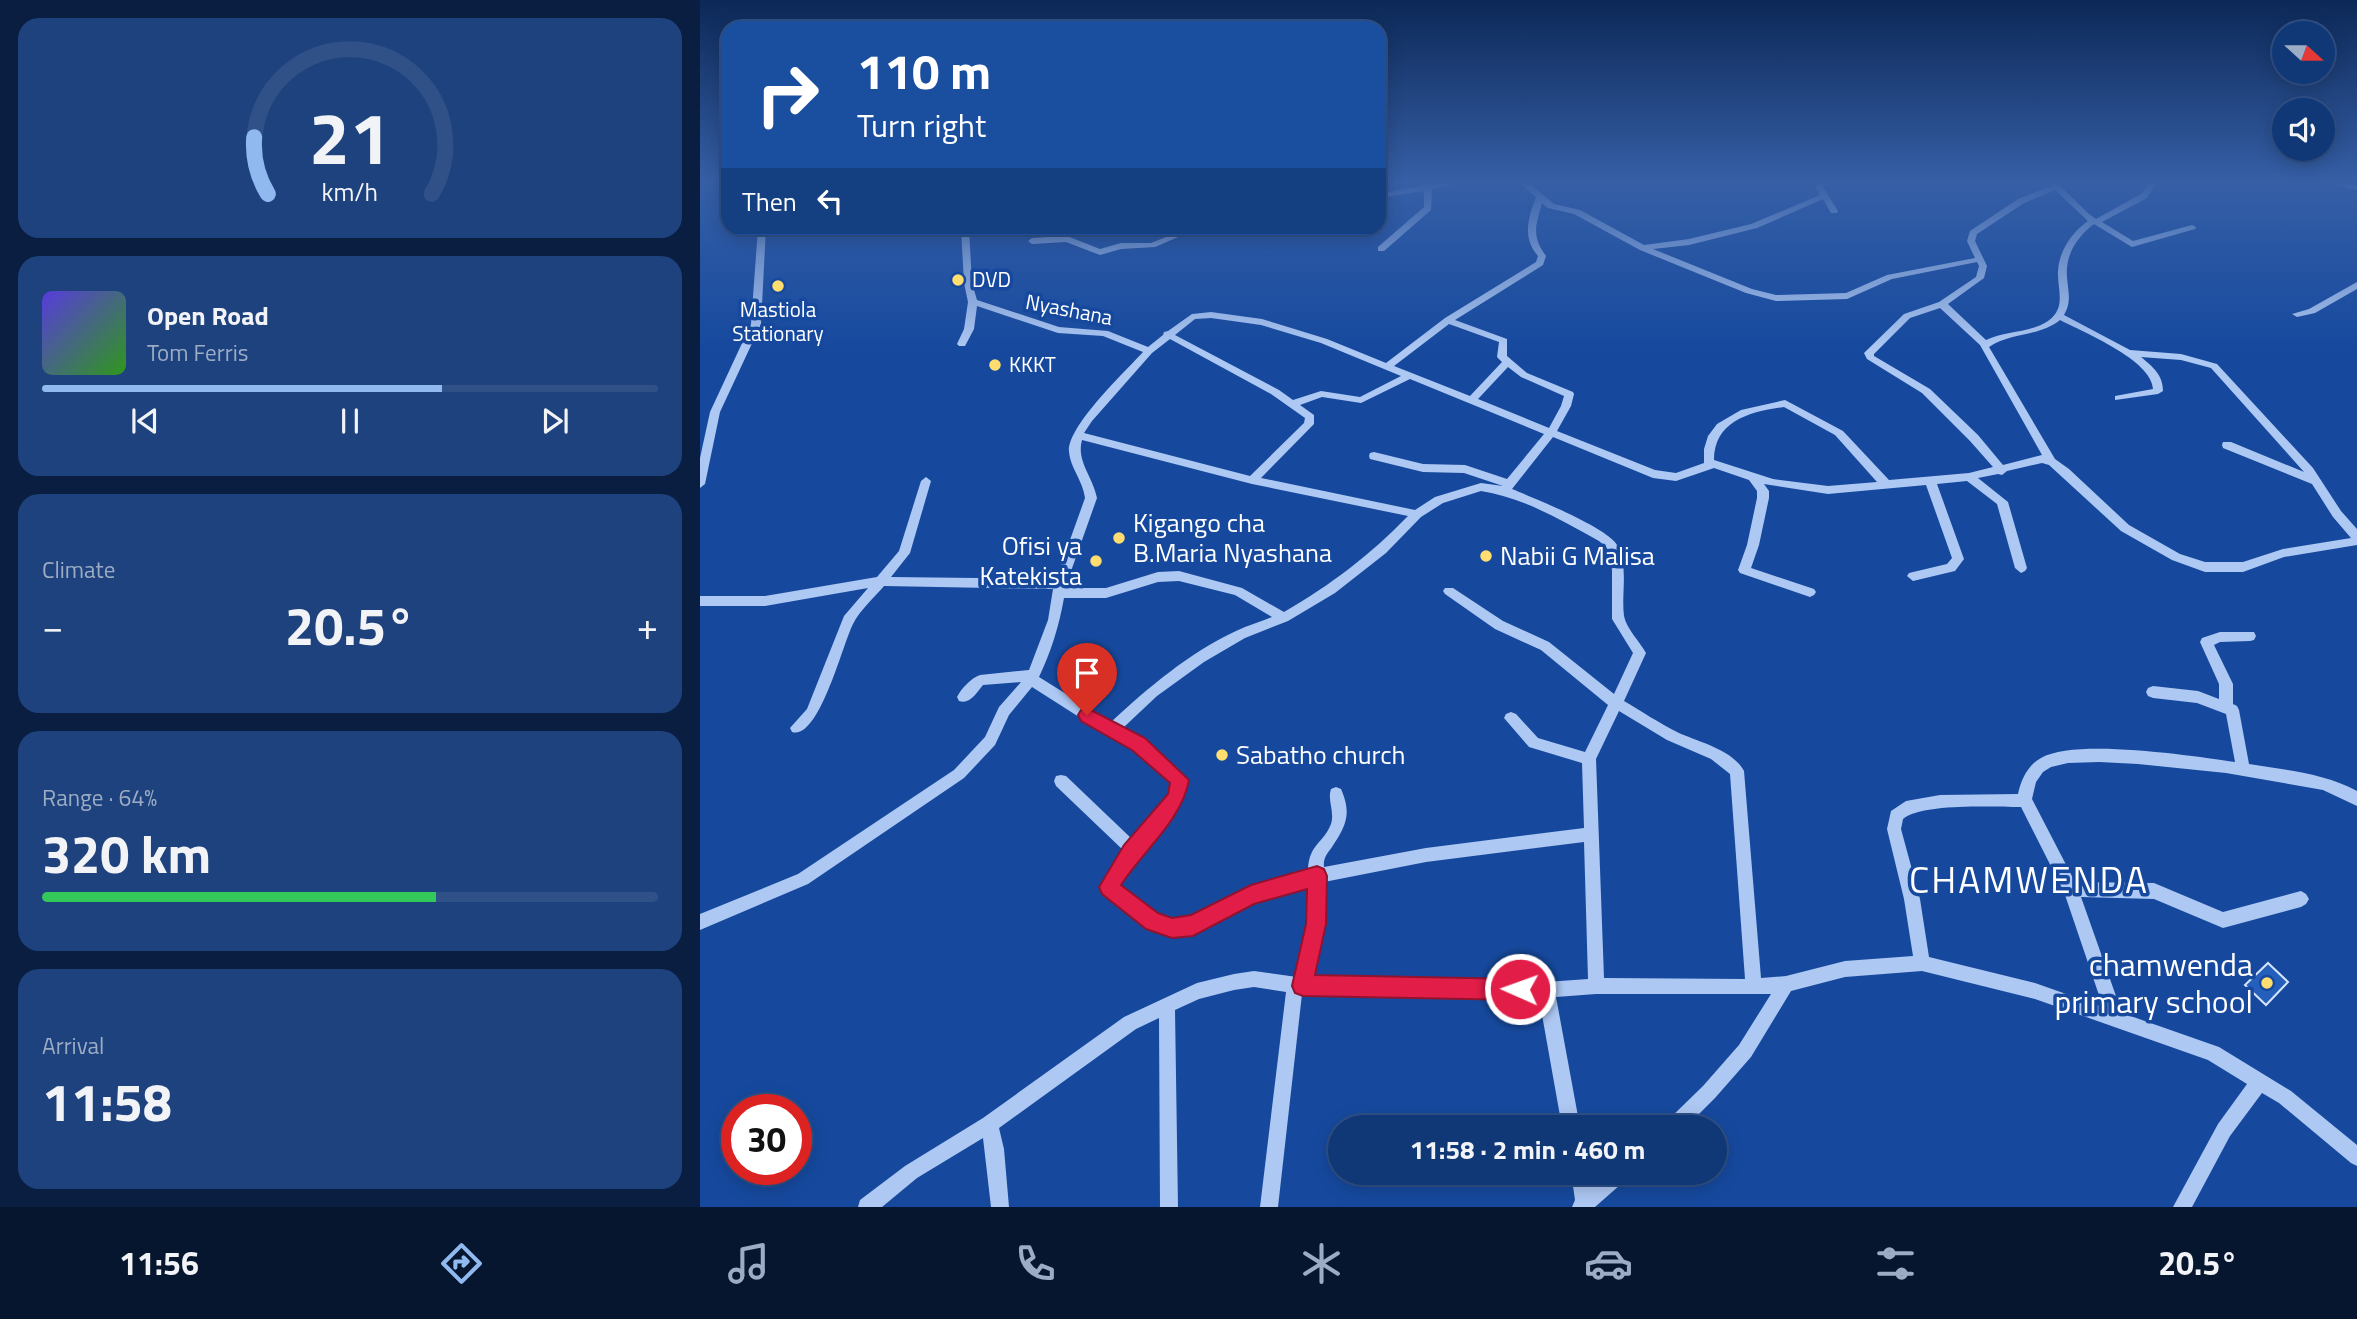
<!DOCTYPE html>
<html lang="en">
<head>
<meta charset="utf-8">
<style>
	body { margin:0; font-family:"Titillium Web",sans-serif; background:#1e427e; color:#f1f3f6; height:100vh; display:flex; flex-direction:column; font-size:26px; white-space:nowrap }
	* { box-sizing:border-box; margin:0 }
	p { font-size:23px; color:#9cacc5 }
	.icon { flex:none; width:38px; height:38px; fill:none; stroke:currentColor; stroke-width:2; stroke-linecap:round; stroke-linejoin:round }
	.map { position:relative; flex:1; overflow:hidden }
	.panel { display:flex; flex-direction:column; gap:18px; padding:18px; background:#091e41; width:700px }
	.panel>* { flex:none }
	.hud { position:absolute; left:21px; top:21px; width:665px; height:214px; border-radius:21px; box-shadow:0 4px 18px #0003,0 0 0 2px #305188; background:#1a4fa0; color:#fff; overflow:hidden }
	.needle { width:46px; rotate:111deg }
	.controls { position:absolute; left:1572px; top:21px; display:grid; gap:14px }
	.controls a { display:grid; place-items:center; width:63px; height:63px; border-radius:50%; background:#103776; box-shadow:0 4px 18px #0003,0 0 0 2px #305188; font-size:35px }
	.speed { position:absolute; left:21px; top:1094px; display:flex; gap:14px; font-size:35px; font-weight:700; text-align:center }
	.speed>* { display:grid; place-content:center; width:91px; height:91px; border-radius:50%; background:#103776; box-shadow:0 4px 18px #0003,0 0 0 2px #305188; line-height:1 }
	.speed .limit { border:10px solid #d22; background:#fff; color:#111 }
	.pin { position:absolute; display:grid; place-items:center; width:60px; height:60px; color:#fff; margin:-72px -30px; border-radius:50% 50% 50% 0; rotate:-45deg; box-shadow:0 0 7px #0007 }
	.pin .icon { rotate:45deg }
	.me { position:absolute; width:77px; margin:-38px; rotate:272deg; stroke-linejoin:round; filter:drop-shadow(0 0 5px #0008) }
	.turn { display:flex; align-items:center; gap:24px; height:147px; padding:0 21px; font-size:32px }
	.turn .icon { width:91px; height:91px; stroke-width:2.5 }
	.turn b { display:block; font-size:49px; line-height:60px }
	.then { display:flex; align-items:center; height:66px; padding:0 21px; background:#0003; gap:14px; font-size:26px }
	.big { font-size:52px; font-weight:700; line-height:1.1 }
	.panel .card { flex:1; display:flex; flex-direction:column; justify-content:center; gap:10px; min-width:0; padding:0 24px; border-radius:21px; background:#1e427e }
	.panel .dial { align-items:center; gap:0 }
	.dial svg { height:182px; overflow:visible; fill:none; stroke:#305188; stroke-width:7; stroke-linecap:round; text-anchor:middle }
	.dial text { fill:#f1f3f6; stroke:none }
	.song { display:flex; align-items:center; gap:21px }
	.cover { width:84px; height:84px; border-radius:10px; background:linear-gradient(135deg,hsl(250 70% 55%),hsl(110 70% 35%)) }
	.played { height:7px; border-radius:4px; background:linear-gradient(90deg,#90b9f0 65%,#305188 65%) }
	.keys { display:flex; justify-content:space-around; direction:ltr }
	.heat { display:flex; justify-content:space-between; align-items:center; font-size:38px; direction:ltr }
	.charge { height:10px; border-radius:5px; background:linear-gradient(90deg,#34c759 64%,#305188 0) }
	.trip { position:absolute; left:628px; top:1115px; width:399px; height:70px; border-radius:35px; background:#103776; box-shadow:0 4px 18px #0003,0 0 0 2px #305188; font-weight:700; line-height:70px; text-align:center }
	.tabs { display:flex; height:112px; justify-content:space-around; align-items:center; background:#06162f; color:#9cacc5 }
	.tabs .icon { width:49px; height:49px }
	.tabs .on { color:#90b9f0 }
	.tabs b { font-size:32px; color:#f1f3f6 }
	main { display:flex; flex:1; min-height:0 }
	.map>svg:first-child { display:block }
	.building { fill:#245fbc; stroke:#d5e5fd; stroke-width:2 }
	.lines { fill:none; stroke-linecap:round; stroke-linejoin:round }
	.minor { fill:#adc8f3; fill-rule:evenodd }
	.route { fill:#e11d48; stroke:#92132f; stroke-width:2 }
	.poi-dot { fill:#ffde6f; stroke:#16499e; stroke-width:2.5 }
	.labels { text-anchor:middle; stroke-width:7; stroke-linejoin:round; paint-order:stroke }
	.far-poi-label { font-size:21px; fill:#fff; stroke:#16499e; text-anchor:start }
	.far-street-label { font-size:21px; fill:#fff; stroke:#16499e }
	.poi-label { font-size:26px; fill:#fff; stroke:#16499e; text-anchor:start }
	.near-poi-label { font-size:32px; fill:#fff; stroke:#16499e; text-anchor:end }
	.near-quarter-label { font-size:37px; letter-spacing:2px; fill:#fff; stroke:#16499e }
</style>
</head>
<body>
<main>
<section class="panel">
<div class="card dial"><svg viewBox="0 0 100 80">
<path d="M14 69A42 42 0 1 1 86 69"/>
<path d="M14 69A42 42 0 0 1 8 44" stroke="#90b9f0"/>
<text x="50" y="56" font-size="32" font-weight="700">21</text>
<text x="50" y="72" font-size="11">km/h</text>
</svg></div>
<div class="card">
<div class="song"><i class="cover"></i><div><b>Open Road</b><p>Tom Ferris</p></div></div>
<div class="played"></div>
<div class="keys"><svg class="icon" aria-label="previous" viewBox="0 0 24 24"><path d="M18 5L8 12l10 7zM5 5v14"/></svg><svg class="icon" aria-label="pause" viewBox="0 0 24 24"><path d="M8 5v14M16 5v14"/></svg><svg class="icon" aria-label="next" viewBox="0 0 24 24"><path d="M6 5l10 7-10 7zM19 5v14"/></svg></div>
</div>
<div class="card"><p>Climate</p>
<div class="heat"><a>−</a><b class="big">20.5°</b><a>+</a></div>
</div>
<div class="card"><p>Range · 64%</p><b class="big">320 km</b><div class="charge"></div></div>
<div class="card"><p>Arrival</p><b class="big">11:58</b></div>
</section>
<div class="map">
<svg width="1657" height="1207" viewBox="0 0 1657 1207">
	<rect width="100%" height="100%" fill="#16499e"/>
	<path class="building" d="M1568,963L1588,982L1566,1005L1545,985Z"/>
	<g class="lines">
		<g class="minor">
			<path d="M759,180H776L732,189L731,210L684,251H678V247L724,207V191L679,198V194L728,184Z"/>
			<path d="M816,180H825L854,204L880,210L944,245L989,239L1051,224L1120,195L1115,187L1122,180H1130L1123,187L1138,211L1137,213H1131L1123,199L1057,228L989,245L953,249L1052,289L1076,295L1146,293L1187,275L1275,258L1267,241L1270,231L1318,199L1351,186L1346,180H1354L1389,214L1396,219L1441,194L1451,180H1459L1447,198L1402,222L1433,241L1492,225L1496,227L1495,229L1432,247L1394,224C1377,237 1365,255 1367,277C1368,291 1372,302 1364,315L1430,350L1481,354L1517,364L1613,468L1641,511L1657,529V545L1584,557L1543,572H1505L1472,560L1421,531L1349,465L1342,463L1307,471L1302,475L1298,474L1278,478L1308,502L1327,568L1325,571L1321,573L1315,568L1297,504L1267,481L1237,484L1264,559L1255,571L1213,581L1207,576L1209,573L1247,564L1252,558L1226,485L1128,494L1064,484L1069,491V498L1059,545L1051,568L1114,589L1116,592L1114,595L1110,597L1040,573L1038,570L1047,545L1057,498V491L1049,480L1014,468L976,481L953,478L853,437L812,489C832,497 908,528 917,545C929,567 921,593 924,616C926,628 940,642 946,653L924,701C941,711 959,723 977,732C998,742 1032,749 1044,771L1061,978L1086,976L1145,961L1213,956L1204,899L1187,829L1191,811L1206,801L1240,795L1318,794C1321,779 1328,765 1341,758C1376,738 1492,756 1535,762L1526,714L1497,703L1453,698L1448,696L1446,692L1448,688L1453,686L1498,691L1519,699V684L1500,642L1502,638L1520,632H1554L1556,636L1554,640L1550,641L1520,642L1514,645L1533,684V704L1537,706L1539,710L1549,764C1585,770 1624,773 1657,791V806L1623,790L1526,773L1438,764L1399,762L1368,763L1351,767L1343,772L1336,782L1332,799L1375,882L1454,883L1523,912L1601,891L1606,894L1609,899L1606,904L1601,907L1523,928L1454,899L1381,897L1422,1013L1519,1047L1591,1091L1657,1145V1166L1651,1163L1579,1103L1562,1093L1530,1136L1492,1207H1473L1518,1124L1547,1084L1508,1060L1335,999L1222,971L1145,977L1091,991L1051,1057L1015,1098L986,1127H964L967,1121L1003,1086L1039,1045L1071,994H896L856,997L880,1127H862L839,998L715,993L602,994L578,1207H560L586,992L554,987L534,990L499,999L475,1010L478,1207H460L459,1018L436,1029L299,1128L304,1149L309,1207H291L283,1138L217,1178L182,1207H158L160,1200L205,1166L283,1118L424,1017L497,983L534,974L554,971L597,977L608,924V885C591,890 573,893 557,901C529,914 496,944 463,934C440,927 423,910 405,895L402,890L408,873L423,850L356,786L354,781L356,776L361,775L366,776L432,839L472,792L473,784C451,764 430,741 401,731L332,687L309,715L295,745L264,778L108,884L0,930V914L98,874L254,770L285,737L299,707L321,682L283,685C277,692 270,705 259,701L257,697C261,689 271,678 280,675L329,670L348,620L353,589L184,586C174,598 160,610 153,624C143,643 119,741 92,732L90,728L107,709L144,616L168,588L65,606H0V596H65L177,577L199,551L221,481L226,477L231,481L210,553L191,577L356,579L385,498C383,481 370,467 369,452C367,426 425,372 443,352L403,336L358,333L277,306L274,329L265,346H259L257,344L264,329L268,302L264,283L261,228H269L272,283L277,300L359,327L408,331L448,347L463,335L464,332L468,331L492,314L511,312L562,319L627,339L686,363L745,318L836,262L838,256C822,238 828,218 836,197ZM1355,190L1388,221C1372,232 1359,251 1358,271C1357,290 1367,307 1348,321C1330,333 1305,331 1286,340L1248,304L1284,278L1287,266L1275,241L1277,234L1324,203ZM842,203L848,208L874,214L940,250L1046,293L1076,301L1147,299L1192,279L1277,262L1279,266L1276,277L1239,302L1204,314L1164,353L1167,359L1222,393L1270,441L1293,467L1269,473L1189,480L1143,431L1085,400L1041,410L1017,424L1008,436L1004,449V463L976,473L955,470L857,431L871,406L874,394L873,392L827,373L807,356V339L755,320L843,265L846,256C831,236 836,225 842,203ZM1240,308L1280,345L1342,455L1303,465L1278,435L1230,389L1174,356V354L1210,318ZM511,318L561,325L621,343L701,376L660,397L621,391L593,400L579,390L475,335L495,319ZM1360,320C1383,332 1452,360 1453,389L1415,396V400L1458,394L1463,391C1463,375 1453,367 1441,357L1481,360L1511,368L1604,472L1531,442H1523L1522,445L1523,448L1612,484L1633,517L1651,538L1583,549L1543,562H1505L1480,554L1429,525L1369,469L1355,459L1289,347C1311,332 1339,337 1360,320ZM749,324L799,342L797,357L802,362L770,396L694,366ZM470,339L571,394L605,418L604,423L550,476L384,433L392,421L452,353ZM808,367L821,377L864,396L861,406L849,428L778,399ZM710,379L844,434L807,479L765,465L723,464L674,452L670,453L669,456L670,459L723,472L764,473L803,486L781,483L735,497L715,510L561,478L614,424V415L600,405L622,397L661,403ZM1084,407L1135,435L1177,482L1128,486L1073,479L1014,460C1014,421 1051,411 1084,407ZM382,440L552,484L708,516C669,556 632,584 584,612L542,588L479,571L458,572L406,588H365L397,498C393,477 376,461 382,440ZM781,491C824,498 861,520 899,541L907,548L912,570V619L933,653L914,694L849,642L803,621L753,588H745L743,591L745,594L795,629L841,650L908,705L885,752L838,738L816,714L811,712L806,714L804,718L829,747L882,763L884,828L726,848L624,867C623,858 627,854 632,847C646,826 652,814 641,789L636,787L631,789C627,800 635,812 631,824C623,844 609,844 608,870C589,875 570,880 552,888C524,899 494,929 462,918C445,912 432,898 418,887C426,861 495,800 486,779C481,768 436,735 424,727L457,696L504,662L545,638L588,621L635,593L686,553L721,517L743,503ZM479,581L535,595L572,617C560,622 548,625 536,631C489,653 449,687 411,722L339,677C351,652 359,626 364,598H406L458,582ZM919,711L967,740L1011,759L1030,774L1045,979L904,978L896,759ZM1321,807L1364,892L1403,1007L1335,983L1229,957L1220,899L1201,829L1203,819C1223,803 1293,807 1321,807ZM884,842L888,979L846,982L715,977L613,978L624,924V882L726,862Z"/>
			<path d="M1617,180H1631L1657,186V190Z"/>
			<path d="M58,228H66L61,324L20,412L5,484L0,488V458L10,412L51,324Z"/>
			<path d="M489,228H499L455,247L421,249L400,255L366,242L332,244L328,241L332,238L367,236L400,249L421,243H451Z"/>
			<path d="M1657,282V289L1615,313L1597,317L1592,314L1609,309Z"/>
			<path d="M871,1172H889L891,1186L907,1172H931L928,1178L895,1207H872L875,1200Z"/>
		</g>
	</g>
	<linearGradient id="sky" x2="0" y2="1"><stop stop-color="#0c2857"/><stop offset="0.52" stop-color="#365fa6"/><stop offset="1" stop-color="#365fa6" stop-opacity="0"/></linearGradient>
	<rect width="1657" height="349" fill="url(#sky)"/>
	<path class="route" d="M387,708L445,738L489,780C482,820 443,851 421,885L458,913L472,918L491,915L551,885L617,866L624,869L627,876L626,924L615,975L820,979L828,982L831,989L828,997L820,1000L603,996L595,993L592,986L606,924L607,889L554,904L493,936L472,938L446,929L402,894L399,887L424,845L468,794L470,783L432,750L381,721L378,715L381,710Z"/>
	<g class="poi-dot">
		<circle cx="258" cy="280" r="7"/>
		<circle cx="78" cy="286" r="7"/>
		<circle cx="295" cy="365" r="7"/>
		<circle cx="419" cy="538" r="7"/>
		<circle cx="786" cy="556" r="7"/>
		<circle cx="396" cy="561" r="7"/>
		<circle cx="522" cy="755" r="7"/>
		<circle cx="1567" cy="983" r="7"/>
	</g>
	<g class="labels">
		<g class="far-poi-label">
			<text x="272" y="287">DVD</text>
			<text x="78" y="317" text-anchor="middle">Mastiola<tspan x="78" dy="24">Stationary</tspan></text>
			<text x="309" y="372">KKKT</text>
		</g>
		<g class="far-street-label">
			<text transform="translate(369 310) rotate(11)" y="7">Nyashana</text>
		</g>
		<g class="poi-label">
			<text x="433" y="532">Kigango cha<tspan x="433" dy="30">B.Maria Nyashana</tspan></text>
			<text x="382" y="555" text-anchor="end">Ofisi ya<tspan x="382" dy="30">Katekista</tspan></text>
			<text x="800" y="565">Nabii G Malisa</text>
			<text x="536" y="764">Sabatho church</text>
		</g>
		<g class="near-poi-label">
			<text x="1553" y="976">chamwenda<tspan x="1553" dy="37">primary school</tspan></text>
		</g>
		<g class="near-quarter-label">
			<text x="1329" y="893">CHAMWENDA</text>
		</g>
	</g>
</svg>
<div class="controls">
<a><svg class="needle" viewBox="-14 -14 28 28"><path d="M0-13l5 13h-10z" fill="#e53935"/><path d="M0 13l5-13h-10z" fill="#9cacc5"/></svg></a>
<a><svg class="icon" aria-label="sound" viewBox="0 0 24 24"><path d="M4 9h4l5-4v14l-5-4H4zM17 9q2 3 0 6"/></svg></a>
</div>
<div class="speed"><div class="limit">30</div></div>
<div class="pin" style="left:387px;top:715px;background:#d93025"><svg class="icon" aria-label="arrive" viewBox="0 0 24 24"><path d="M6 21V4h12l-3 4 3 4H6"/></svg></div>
<svg class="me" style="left:820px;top:989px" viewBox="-20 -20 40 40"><circle r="17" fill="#e11d48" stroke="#fff" stroke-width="3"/><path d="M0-11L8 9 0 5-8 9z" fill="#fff"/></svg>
<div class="trip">11:58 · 2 min · 460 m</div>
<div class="hud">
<div class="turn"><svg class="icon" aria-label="right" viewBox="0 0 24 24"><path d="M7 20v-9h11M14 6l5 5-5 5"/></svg><div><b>110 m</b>Turn right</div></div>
<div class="then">Then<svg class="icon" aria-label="left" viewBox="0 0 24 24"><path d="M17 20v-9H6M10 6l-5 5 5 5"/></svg></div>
</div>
</div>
</main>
<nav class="tabs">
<b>11:56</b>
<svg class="icon on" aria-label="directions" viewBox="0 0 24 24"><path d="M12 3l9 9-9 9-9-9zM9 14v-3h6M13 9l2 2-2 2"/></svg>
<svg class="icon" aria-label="music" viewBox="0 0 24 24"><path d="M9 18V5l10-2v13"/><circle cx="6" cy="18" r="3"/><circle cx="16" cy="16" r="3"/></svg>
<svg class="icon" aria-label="phone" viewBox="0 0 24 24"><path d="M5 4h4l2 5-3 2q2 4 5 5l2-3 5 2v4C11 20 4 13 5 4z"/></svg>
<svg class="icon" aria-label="climate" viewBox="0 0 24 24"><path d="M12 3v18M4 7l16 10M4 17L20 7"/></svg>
<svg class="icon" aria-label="car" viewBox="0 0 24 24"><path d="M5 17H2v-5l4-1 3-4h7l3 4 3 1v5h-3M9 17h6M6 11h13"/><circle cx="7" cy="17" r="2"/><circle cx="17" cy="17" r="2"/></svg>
<svg class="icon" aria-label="filters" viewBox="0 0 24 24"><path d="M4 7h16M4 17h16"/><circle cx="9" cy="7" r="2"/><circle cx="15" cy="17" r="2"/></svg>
<b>20.5°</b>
</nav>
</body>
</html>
